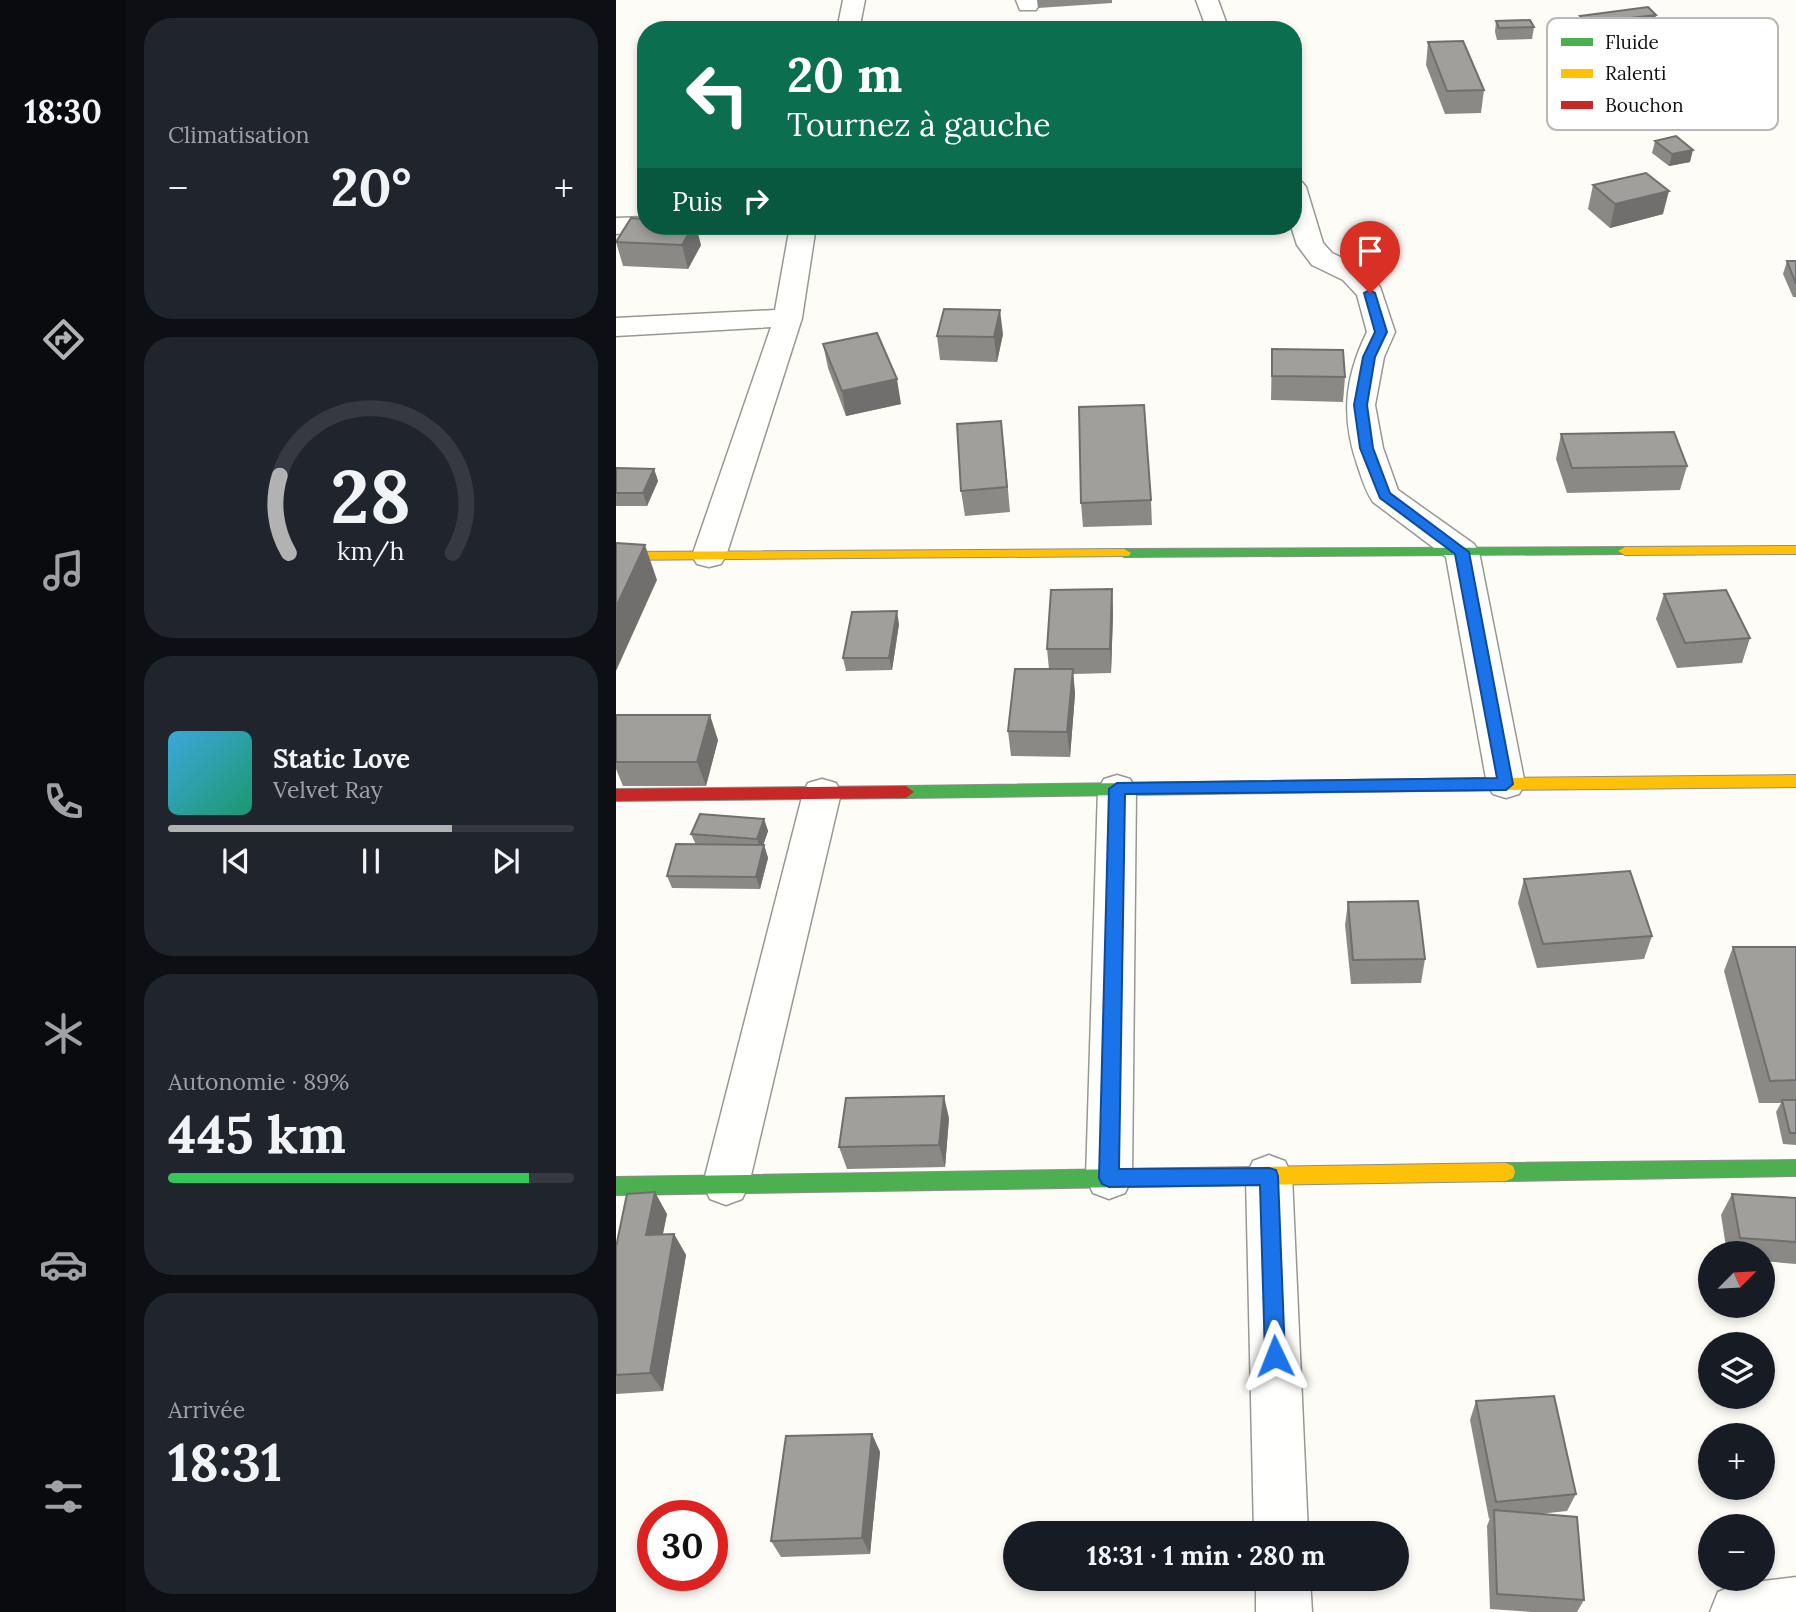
<!DOCTYPE html>
<html lang="fr">
<head>
<meta charset="utf-8">
<style>
	body { margin:0; font-family:Lora,serif; background:#20242c; color:#f1f3f6; height:100vh; display:flex; flex-direction:column; font-size:26px; white-space:nowrap }
	* { box-sizing:border-box; margin:0 }
	p { font-size:23px; color:#9ea1a6 }
	.icon { flex:none; width:38px; height:38px; fill:none; stroke:currentColor; stroke-width:2; stroke-linecap:round; stroke-linejoin:round }
	.map { position:relative; flex:1; overflow:hidden }
	.sheet { display:flex; flex-direction:column; gap:18px; padding:18px; background:#0d0f14; width:490px }
	.sheet>* { flex:none }
	.hud { position:absolute; left:21px; top:21px; width:665px; height:214px; border-radius:28px; box-shadow:0 4px 10px #0003; background:#0b6e4f; color:#fff; overflow:hidden }
	.needle { width:46px; rotate:66deg }
	.tools { position:absolute; left:1082px; top:1241px; display:grid; gap:14px }
	.tools a { display:grid; place-items:center; width:77px; height:77px; border-radius:50%; background:#171b24; box-shadow:0 4px 10px #0003; font-size:35px }
	.speed { position:absolute; left:21px; top:1500px; display:flex; gap:14px; font-size:35px; font-weight:700; text-align:center }
	.speed>* { display:grid; place-content:center; width:91px; height:91px; border-radius:50%; background:#171b24; box-shadow:0 4px 10px #0003; line-height:1 }
	.speed .limit { border:10px solid #d22; background:#fff; color:#111 }
	.pin { position:absolute; display:grid; place-items:center; width:60px; height:60px; color:#fff; margin:-72px -30px; border-radius:50% 50% 50% 0; rotate:-45deg; box-shadow:0 0 7px #0007 }
	.pin .icon { rotate:45deg }
	.me { position:absolute; width:77px; margin:-38px; rotate:358deg; stroke-linejoin:round; filter:drop-shadow(0 0 5px #0008) }
	.turn { display:flex; align-items:center; gap:24px; height:147px; padding:0 35px; font-size:32px }
	.turn .icon { width:91px; height:91px; stroke-width:2.5 }
	.turn b { display:block; font-size:49px; line-height:60px }
	.then { display:flex; align-items:center; height:66px; padding:0 35px; background:#0003; gap:14px; font-size:26px }
	.big { font-size:52px; font-weight:700; line-height:1.1 }
	.sheet .tile { flex:1; display:flex; flex-direction:column; justify-content:center; gap:10px; min-width:0; padding:0 24px; border-radius:28px; background:#20242c }
	.sheet .dial { align-items:center; gap:0 }
	.dial svg { height:182px; overflow:visible; fill:none; stroke:#363941; stroke-width:7; stroke-linecap:round; text-anchor:middle }
	.dial text { fill:#f1f3f6; stroke:none }
	.song { display:flex; align-items:center; gap:21px }
	.cover { width:84px; height:84px; border-radius:10px; background:linear-gradient(135deg,hsl(200 70% 55%),hsl(160 70% 35%)) }
	.played { height:7px; border-radius:4px; background:linear-gradient(90deg,#b2b2b3 70%,#363941 70%) }
	.keys { display:flex; justify-content:space-around; direction:ltr }
	.heat { display:flex; justify-content:space-between; align-items:center; font-size:38px; direction:ltr }
	.charge { height:10px; border-radius:5px; background:linear-gradient(90deg,#34c759 89%,#363941 0) }
	.trip { position:absolute; left:387px; top:1521px; width:406px; height:70px; border-radius:35px; background:#171b24; box-shadow:0 4px 10px #0003; font-weight:700; line-height:70px; text-align:center }
	main { display:flex; flex:1; min-height:0 }
	.tab-bar { display:flex; flex-direction:column; width:126px; justify-content:space-around; align-items:center; background:#090b0e; color:#9ea1a6 }
	.tab-bar .icon { width:49px; height:49px }
	.tab-bar .selected { color:#b2b2b3 }
	.tab-bar b { font-size:32px; color:#f1f3f6 }
	.map>svg:first-child { display:block }
	.lines { fill:none; stroke-linecap:round; stroke-linejoin:round }
	.street-casing { stroke:#979795; stroke-width:3 }
	.fast-casing { stroke:#8e8d8b; stroke-width:2 }
	.slow-casing { stroke:#8e8d8b; stroke-width:2 }
	.jam-casing { stroke:#8e8d8b; stroke-width:2 }
	.street { fill:#fffffe; fill-rule:evenodd }
	.fast { fill:#4caf50; fill-rule:evenodd }
	.slow { fill:#ffc107; fill-rule:evenodd }
	.jam { fill:#c62828; fill-rule:evenodd }
	.wall { fill:#8a8986 }
	.shaded-wall { fill:#716f6d }
	.building { fill:#a19f9c; stroke:#716f6d; stroke-width:2 }
	.route { fill:#1a73e8; stroke:#114b97; stroke-width:2 }
	.key { fill:#fff; stroke:#b8b8b8; stroke-width:2 }
	.key-label { font-size:19px; fill:#111 }
</style>
</head>
<body>
<main>
<nav class="tab-bar">
<b>18:30</b>
<svg class="icon selected" aria-label="directions" viewBox="0 0 24 24"><path d="M12 3l9 9-9 9-9-9zM9 14v-3h6M13 9l2 2-2 2"/></svg>
<svg class="icon" aria-label="music" viewBox="0 0 24 24"><path d="M9 18V5l10-2v13"/><circle cx="6" cy="18" r="3"/><circle cx="16" cy="16" r="3"/></svg>
<svg class="icon" aria-label="phone" viewBox="0 0 24 24"><path d="M5 4h4l2 5-3 2q2 4 5 5l2-3 5 2v4C11 20 4 13 5 4z"/></svg>
<svg class="icon" aria-label="climate" viewBox="0 0 24 24"><path d="M12 3v18M4 7l16 10M4 17L20 7"/></svg>
<svg class="icon" aria-label="car" viewBox="0 0 24 24"><path d="M5 17H2v-5l4-1 3-4h7l3 4 3 1v5h-3M9 17h6M6 11h13"/><circle cx="7" cy="17" r="2"/><circle cx="17" cy="17" r="2"/></svg>
<svg class="icon" aria-label="filters" viewBox="0 0 24 24"><path d="M4 7h16M4 17h16"/><circle cx="9" cy="7" r="2"/><circle cx="15" cy="17" r="2"/></svg>
</nav>
<section class="sheet">
<div class="tile"><p>Climatisation</p>
<div class="heat"><a>−</a><b class="big">20°</b><a>+</a></div>
</div>
<div class="tile dial"><svg viewBox="0 0 100 80">
<path d="M14 69A42 42 0 1 1 86 69"/>
<path d="M14 69A42 42 0 0 1 10 35" stroke="#b2b2b3"/>
<text x="50" y="56" font-size="32" font-weight="700">28</text>
<text x="50" y="72" font-size="11">km/h</text>
</svg></div>
<div class="tile">
<div class="song"><i class="cover"></i><div><b>Static Love</b><p>Velvet Ray</p></div></div>
<div class="played"></div>
<div class="keys"><svg class="icon" aria-label="previous" viewBox="0 0 24 24"><path d="M18 5L8 12l10 7zM5 5v14"/></svg><svg class="icon" aria-label="pause" viewBox="0 0 24 24"><path d="M8 5v14M16 5v14"/></svg><svg class="icon" aria-label="next" viewBox="0 0 24 24"><path d="M6 5l10 7-10 7zM19 5v14"/></svg></div>
</div>
<div class="tile"><p>Autonomie · 89%</p><b class="big">445 km</b><div class="charge"></div></div>
<div class="tile"><p>Arrivée</p><b class="big">18:31</b></div>
</section>
<div class="map">
<svg width="1180" height="1612" viewBox="0 0 1180 1612">
	<rect width="100%" height="100%" fill="#fdfcf7"/>
	<g class="lines">
		<defs>
			<g id="street">
				<path d="M227,0H249L243,30H221Z"/>
				<path d="M400,0H422L423,5L420,10H404Z"/>
				<path d="M580,0H602L613,30H591Z"/>
				<path d="M677,179L686,182L690,187L707,243L716,253L747,268L764,287L779,332L768,357L759,405L767,448L782,490L858,544L863,552L909,784L903,794L890,798L877,794L871,784L830,557L757,502C750,492 746,479 742,467C725,418 728,379 751,332L741,295L727,280L696,265L681,245L675,226H677Z"/>
				<path d="M30,217V226H43L39,231L0,234V218Z"/>
				<path d="M174,226H200L186,318L110,556L105,564L93,567L81,564L76,556L155,327L0,336V318L159,310Z"/>
				<path d="M501,775L514,779L520,789L516,1178L509,1193L493,1199L477,1193L470,1178L482,789L488,779Z"/>
				<path d="M206,779L220,783L225,793L133,1184L126,1199L110,1205L94,1199L87,1184L187,793L192,783Z"/>
				<path d="M653,1155L669,1161L676,1176L692,1533H638L630,1176L637,1161Z"/>
				<path d="M1180,1577V1612H1094L1102,1592L1122,1584Z"/>
				<path d="M640,1578H694L696,1612H640Z"/>
			</g>
			<g id="fast">
				<path d="M1009,547L1016,551L1014,554L508,557L501,553L508,549Z"/>
				<path d="M885,778L893,784L885,790L290,798L282,792L290,786Z"/>
				<path d="M1180,1160V1176L890,1181L883,1178L881,1172L883,1166L890,1163Z"/>
				<path d="M509,1169L516,1172L518,1178L516,1184L509,1187L0,1195V1177Z"/>
			</g>
			<g id="slow">
				<path d="M1180,546V554L1009,555L1002,551L1009,547Z"/>
				<path d="M508,549L515,553L513,556L0,560V552Z"/>
				<path d="M1180,775V787L885,790L877,784L885,778Z"/>
				<path d="M890,1163L897,1166L899,1172L897,1178L890,1181L509,1187L502,1184L500,1178L502,1172L509,1169Z"/>
			</g>
			<path id="jam" d="M290,786L298,792L290,798L0,801V789Z"/>
		</defs>
		<use href="#street" class="street-casing"/>
		<use href="#fast" class="fast-casing"/>
		<use href="#slow" class="slow-casing"/>
		<use href="#jam" class="jam-casing"/>
		<use href="#street" class="street"/>
		<use href="#fast" class="fast"/>
		<use href="#slow" class="slow"/>
		<use href="#jam" class="jam"/>
	</g>
	<g class="wall">
		<path d="M421,0H496V3L422,8Z"/>
		<path d="M964,16L1038,26L986,32L1036,44L1034,56L972,54L970,43L971,34L969,35L962,27Z"/>
		<path d="M880,21L918,27L916,39L881,40L879,32Z"/>
		<path d="M933,37L960,55L958,66L941,67L931,49Z"/>
		<path d="M812,42L868,90L865,113L829,114L810,65Z"/>
		<path d="M1096,90L1132,110L1129,122H1103L1093,102Z"/>
		<path d="M1039,141L1074,162L1053,166L1036,153Z"/>
		<path d="M977,185L1047,214L994,228L972,209Z"/>
		<path d="M0,242L85,245L72,269L7,266Z"/>
		<path d="M1171,261H1180V297H1177L1167,274Z"/>
		<path d="M387,334L381,362L324,360L321,336Z"/>
		<path d="M207,344L285,404L230,416L212,368Z"/>
		<path d="M656,349L729,377L727,402L655,400Z"/>
		<path d="M945,434L1071,466L1064,490L951,493L940,459Z"/>
		<path d="M388,445L394,512L349,516L345,491Z"/>
		<path d="M0,468L38,469L42,481L31,506H0Z"/>
		<path d="M535,500L536,525L467,527L465,503Z"/>
		<path d="M496,589L497,614L495,673L457,674L459,694L454,757L395,756L392,731L433,669L431,649Z"/>
		<path d="M1048,594L1134,638L1126,663L1061,668L1040,619Z"/>
		<path d="M283,624L276,670L230,671L227,658Z"/>
		<path d="M0,715L102,740L90,786H7L0,769Z"/>
		<path d="M148,819L152,831L147,845H148L152,858L144,889L56,888L51,876L80,845L75,834Z"/>
		<path d="M908,879L1036,936L1028,959L921,968L902,903Z"/>
		<path d="M732,902L809,959L805,983L735,984L729,925Z"/>
		<path d="M1117,947H1180V1145L1167,1144L1160,1112L1165,1103H1143L1108,971Z"/>
		<path d="M333,1118L329,1167L231,1169L223,1147Z"/>
		<path d="M1116,1194L1180,1198V1264L1146,1261V1253H1111L1105,1215Z"/>
		<path d="M51,1214L47,1234H58L70,1255L47,1391L0,1394V1247Z"/>
		<path d="M860,1401L960,1494L951,1511L923,1514L968,1600L961,1612H916L874,1609L871,1526L874,1518L873,1519L854,1420Z"/>
		<path d="M256,1434L264,1452L254,1554L165,1557L155,1541Z"/>
	</g>
	<g class="shaded-wall">
		<path d="M1040,15L1038,26L972,34V32L971,34L969,35L971,23Z"/>
		<path d="M1077,150L1074,162L1053,166L1056,154Z"/>
		<path d="M1053,191L1047,214L994,228L999,204Z"/>
		<path d="M77,226H80L85,245L72,269L66,245Z"/>
		<path d="M384,310L387,334L381,362L378,337Z"/>
		<path d="M281,379L285,404L230,416L226,391Z"/>
		<path d="M38,469L42,481L31,506L27,493Z"/>
		<path d="M29,545L41,580L0,671V607Z"/>
		<path d="M496,589L497,614L495,673L494,649Z"/>
		<path d="M281,611L283,624L276,670L273,658Z"/>
		<path d="M457,669L459,694L454,757L451,732Z"/>
		<path d="M94,715L102,740L90,786L81,762Z"/>
		<path d="M148,819L152,831L145,852L141,839Z"/>
		<path d="M148,845L152,858L144,889L140,877Z"/>
		<path d="M328,1096L333,1118L329,1167L323,1145Z"/>
		<path d="M39,1192L51,1214L42,1256L30,1235Z"/>
		<path d="M58,1234L70,1255L47,1391L34,1373Z"/>
		<path d="M256,1434L264,1452L254,1554L246,1538Z"/>
	</g>
	<g class="building">
		<path d="M1032,7L1040,15L971,23L964,16Z"/>
		<path d="M914,20L918,27L883,28L880,21Z"/>
		<path d="M847,41L868,90L831,91L812,42Z"/>
		<path d="M1060,136L1077,150L1056,154L1039,141Z"/>
		<path d="M1030,173L1053,191L999,204L977,185Z"/>
		<path d="M15,218L30,219V226H77L66,245L0,242Z"/>
		<path d="M1171,261H1180V284Z"/>
		<path d="M328,309L384,310L378,337L321,336Z"/>
		<path d="M261,333L281,379L226,391L207,344Z"/>
		<path d="M656,349L727,350L729,377L656,376Z"/>
		<path d="M528,405L535,500L465,503L463,407Z"/>
		<path d="M385,421L391,487L345,491L341,424Z"/>
		<path d="M1058,432L1071,466L956,468L945,434Z"/>
		<path d="M0,468L38,469L27,493H0Z"/>
		<path d="M0,543L29,545L0,607Z"/>
		<path d="M496,589L494,649H431L435,590Z"/>
		<path d="M1110,590L1134,638L1069,643L1048,594Z"/>
		<path d="M281,611L273,658H227L236,612Z"/>
		<path d="M399,669H457L451,732L392,731Z"/>
		<path d="M0,715H94L81,762H0Z"/>
		<path d="M84,814L148,819L141,839L75,834Z"/>
		<path d="M60,844L148,845L140,877L51,876Z"/>
		<path d="M1014,871L1036,936L927,944L908,879Z"/>
		<path d="M802,901L809,959L737,960L732,902Z"/>
		<path d="M1117,947H1180V1080L1154,1081Z"/>
		<path d="M328,1096L323,1145L223,1147L230,1098Z"/>
		<path d="M1166,1100H1180V1133H1174Z"/>
		<path d="M39,1192L30,1235L58,1234L34,1373L0,1375V1247L11,1194Z"/>
		<path d="M1116,1194L1180,1198V1242L1124,1238Z"/>
		<path d="M938,1396L960,1494L880,1502L860,1401Z"/>
		<path d="M256,1434L246,1538L155,1541L170,1436Z"/>
		<path d="M878,1510L961,1517L968,1600L881,1594Z"/>
	</g>
	<path class="route" d="M754,290L759,293L771,332L759,357L751,405L757,448L774,493L853,552L897,784L890,790L509,794L503,1169L653,1168L660,1170L662,1176L669,1356L666,1363L659,1366L652,1363L649,1356L644,1185L493,1187L486,1184L483,1178L493,789L501,783L881,778L839,554L764,498L744,448L738,405L747,357L759,332L748,293Z"/>
	<rect x="931" y="18" width="231" height="112" rx="10" class="key"/>
	<rect x="945" y="38" width="32" height="8" fill="#4caf50"/>
	<rect x="945" y="69" width="32" height="9" fill="#ffc107"/>
	<rect x="945" y="101" width="32" height="8" fill="#c62828"/>
	<g class="key-label">
		<text x="989" y="49">Fluide</text>
		<text x="989" y="80">Ralenti</text>
		<text x="989" y="112">Bouchon</text>
	</g>
</svg>
<div class="tools">
<a><svg class="needle" viewBox="-14 -14 28 28"><path d="M0-13l5 13h-10z" fill="#e53935"/><path d="M0 13l5-13h-10z" fill="#9ea1a6"/></svg></a>
<a><svg class="icon" aria-label="layers" viewBox="0 0 24 24"><path d="M12 4l9 5-9 5-9-5zM3 14l9 5 9-5"/></svg></a>
<a>+</a>
<a>−</a>
</div>
<div class="speed"><div class="limit">30</div></div>
<div class="pin" style="left:754px;top:293px;background:#d93025"><svg class="icon" aria-label="arrive" viewBox="0 0 24 24"><path d="M6 21V4h12l-3 4 3 4H6"/></svg></div>
<svg class="me" style="left:659px;top:1356px" viewBox="-20 -20 40 40"><path d="M0-17L14 15 0 8-14 15z" fill="#1a73e8" stroke="#fff" stroke-width="4"/></svg>
<div class="trip">18:31 · 1 min · 280 m</div>
<div class="hud">
<div class="turn"><svg class="icon" aria-label="left" viewBox="0 0 24 24"><path d="M17 20v-9H6M10 6l-5 5 5 5"/></svg><div><b>20 m</b>Tournez à gauche</div></div>
<div class="then">Puis<svg class="icon" aria-label="right" viewBox="0 0 24 24"><path d="M7 20v-9h11M14 6l5 5-5 5"/></svg></div>
</div>
</div>
</main>
</body>
</html>
